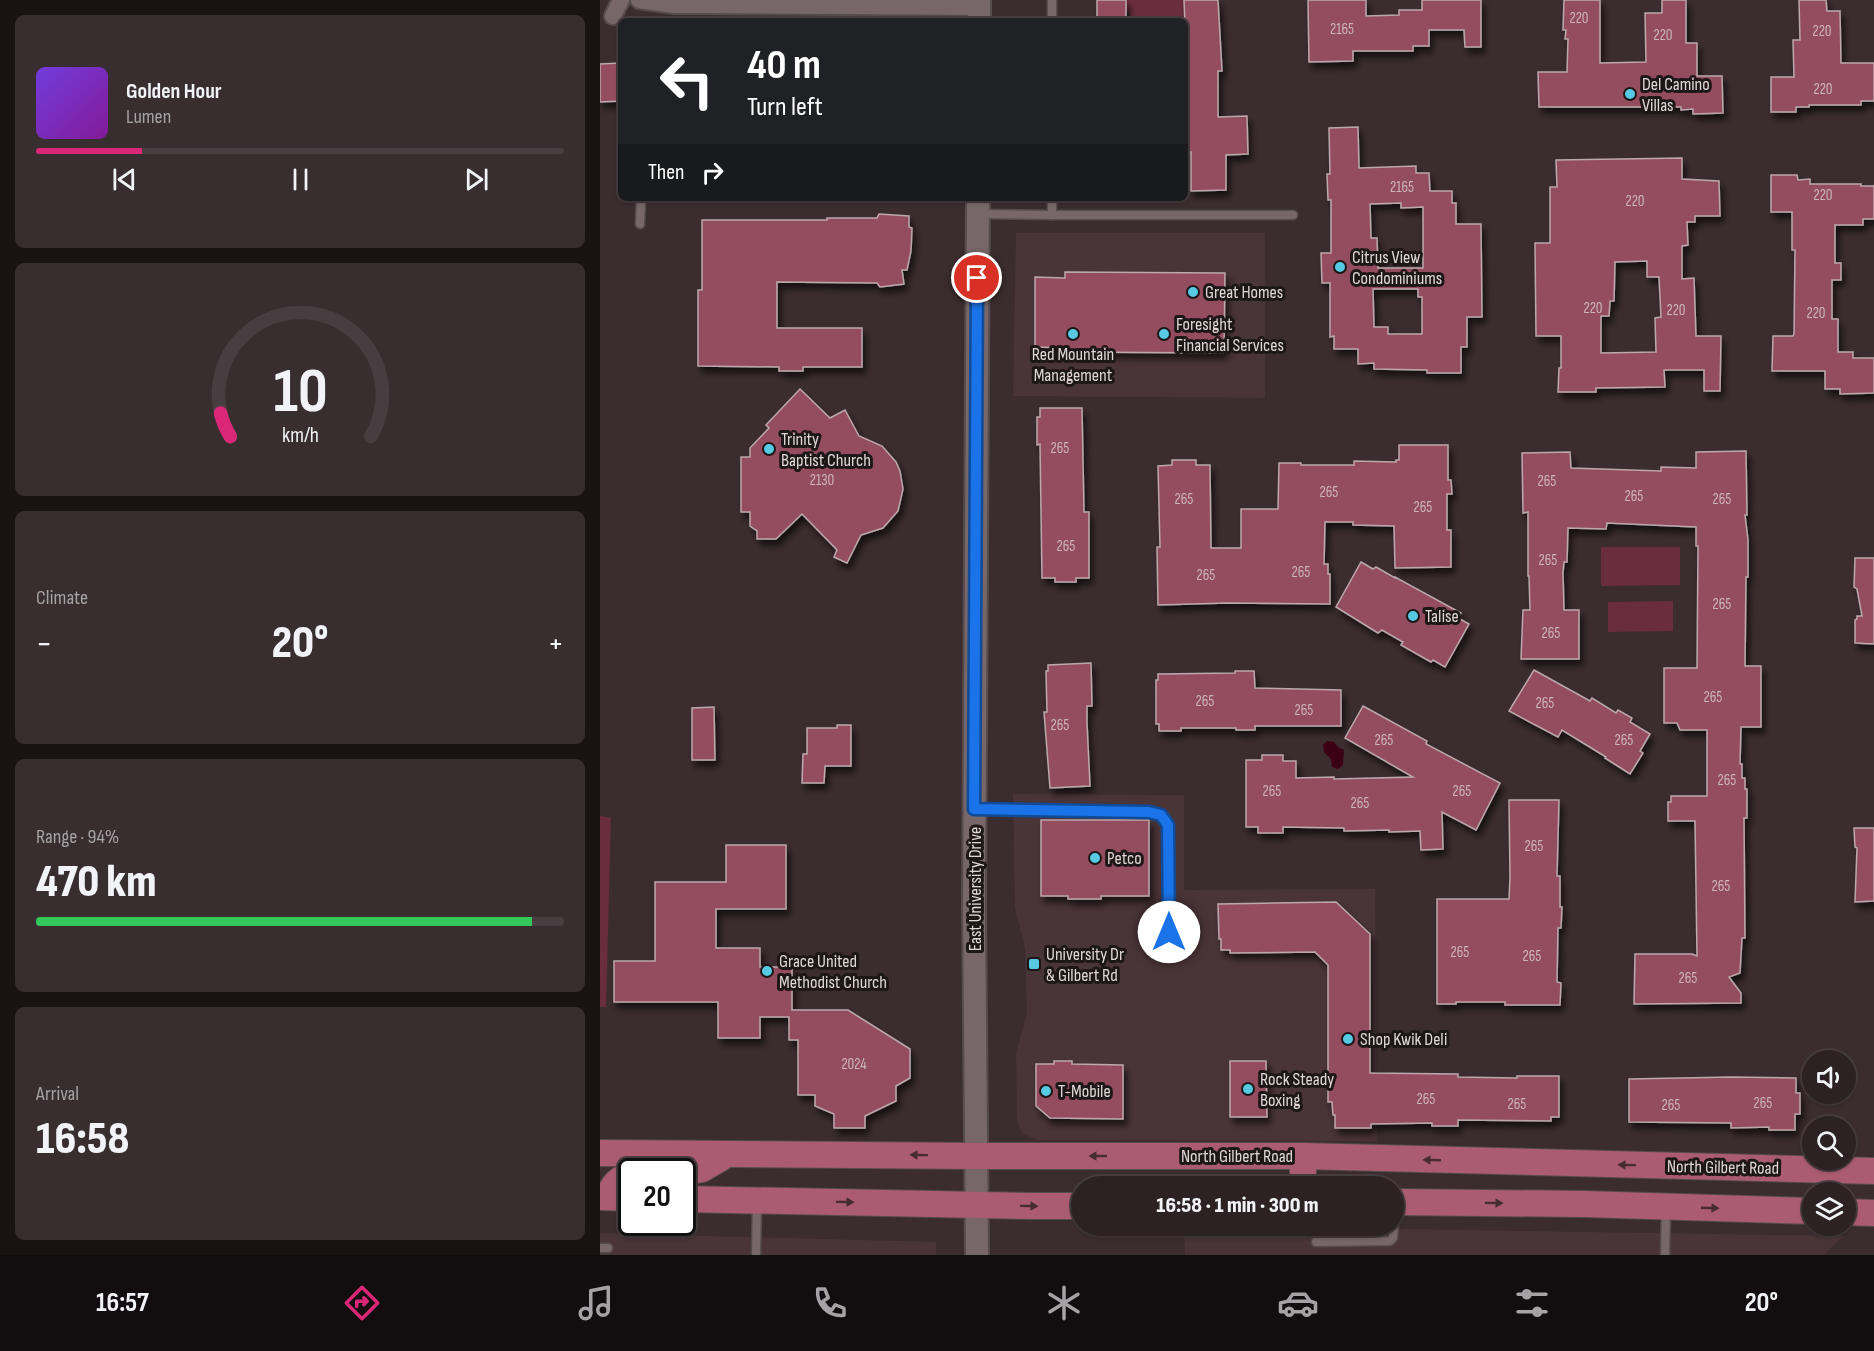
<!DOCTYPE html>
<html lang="en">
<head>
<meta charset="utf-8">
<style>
	body { margin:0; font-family:"Sofia Sans Condensed",sans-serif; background:#382e30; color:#f1f3f6; height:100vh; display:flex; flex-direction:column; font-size:22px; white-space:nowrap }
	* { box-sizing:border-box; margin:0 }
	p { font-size:20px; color:#a6a3a6 }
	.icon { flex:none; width:33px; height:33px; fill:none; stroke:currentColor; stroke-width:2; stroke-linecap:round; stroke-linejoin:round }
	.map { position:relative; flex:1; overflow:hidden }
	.details { display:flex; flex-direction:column; gap:15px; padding:15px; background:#181213; width:600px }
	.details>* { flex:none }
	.top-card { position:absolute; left:18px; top:18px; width:570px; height:183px; border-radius:9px; box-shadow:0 2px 4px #0004,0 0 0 2px #483e41; background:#202124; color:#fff; overflow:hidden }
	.controls { position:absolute; left:1202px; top:1050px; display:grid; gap:12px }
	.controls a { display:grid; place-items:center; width:54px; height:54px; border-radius:50%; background:#2c2123; box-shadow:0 2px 4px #0004,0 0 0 2px #483e41; font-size:30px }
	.speed { position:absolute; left:18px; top:1158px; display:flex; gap:12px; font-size:30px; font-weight:700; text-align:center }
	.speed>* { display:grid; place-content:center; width:78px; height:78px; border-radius:50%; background:#2c2123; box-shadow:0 2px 4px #0004,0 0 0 2px #483e41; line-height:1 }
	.speed .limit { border:3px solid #111; border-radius:9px; background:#fff; color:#111 }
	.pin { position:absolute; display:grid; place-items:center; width:51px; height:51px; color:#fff; margin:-26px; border:3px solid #fff; border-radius:50%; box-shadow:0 2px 6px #0007 }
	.me { position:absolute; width:66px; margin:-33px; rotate:0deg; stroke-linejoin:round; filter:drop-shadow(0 0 4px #0008) }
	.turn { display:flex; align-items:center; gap:21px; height:126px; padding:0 30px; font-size:27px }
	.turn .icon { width:78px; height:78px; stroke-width:2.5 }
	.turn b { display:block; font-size:42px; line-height:51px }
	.then { display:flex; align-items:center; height:57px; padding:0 30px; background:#0003; gap:12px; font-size:22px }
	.big { font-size:45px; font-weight:800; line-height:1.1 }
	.details .card { flex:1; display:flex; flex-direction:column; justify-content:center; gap:9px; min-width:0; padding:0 21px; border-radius:9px; background:#382e30 }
	.details .dial { align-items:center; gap:0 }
	.dial svg { height:156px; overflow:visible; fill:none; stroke:#483e41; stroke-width:7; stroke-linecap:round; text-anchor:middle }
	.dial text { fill:#f1f3f6; stroke:none }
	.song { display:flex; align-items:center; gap:18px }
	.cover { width:72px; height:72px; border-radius:9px; background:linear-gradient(135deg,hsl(260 70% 55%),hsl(290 70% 35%)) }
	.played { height:6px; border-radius:3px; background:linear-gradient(90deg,#db2777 20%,#483e41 20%) }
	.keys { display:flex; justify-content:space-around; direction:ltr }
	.heat { display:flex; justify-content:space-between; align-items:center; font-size:33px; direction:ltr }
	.charge { height:9px; border-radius:4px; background:linear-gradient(90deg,#34c759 94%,#483e41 0) }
	.trip { position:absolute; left:471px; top:1176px; width:333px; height:60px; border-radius:30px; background:#2c2123; box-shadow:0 2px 4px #0004,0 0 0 2px #483e41; font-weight:800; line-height:60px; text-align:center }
	.tab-bar { display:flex; height:96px; justify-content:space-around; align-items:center; background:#120d0e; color:#a6a3a6 }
	.tab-bar .icon { width:42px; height:42px }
	.tab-bar .active { color:#db2777 }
	.tab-bar b { font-size:27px; color:#f1f3f6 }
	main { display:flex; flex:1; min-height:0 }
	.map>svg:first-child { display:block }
	.built { fill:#493438 }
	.green { fill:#692d3d }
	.water { fill:#3c0015 }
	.building { fill:#944d5f; stroke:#baa8ab; stroke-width:1.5; fill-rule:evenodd; filter:url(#shadow) }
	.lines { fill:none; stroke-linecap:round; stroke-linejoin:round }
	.lane-casing { stroke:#564b4d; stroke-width:11 }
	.street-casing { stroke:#564b4d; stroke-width:20 }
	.secondary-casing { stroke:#564b4d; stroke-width:26 }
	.primary-casing { stroke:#564b4d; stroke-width:28 }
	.lane { stroke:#77676a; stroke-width:8 }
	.street { stroke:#77676a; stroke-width:16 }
	.secondary { stroke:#77676a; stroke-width:22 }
	.primary { stroke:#ab5c72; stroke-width:26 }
	.oneway { fill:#482c33 }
	.route-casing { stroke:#114b97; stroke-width:15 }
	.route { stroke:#1a73e8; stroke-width:10 }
	.poi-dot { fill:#57c9e3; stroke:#1d1718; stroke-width:2 }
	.labels { text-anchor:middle; stroke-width:6; stroke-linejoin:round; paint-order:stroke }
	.number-label { font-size:15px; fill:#cdb4ba }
	.poi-label { font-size:18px; fill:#e0d6d8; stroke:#1d1718; text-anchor:start }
	.street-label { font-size:18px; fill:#e0d6d8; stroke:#1d1718 }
</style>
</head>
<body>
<main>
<section class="details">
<div class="card">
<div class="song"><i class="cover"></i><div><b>Golden Hour</b><p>Lumen</p></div></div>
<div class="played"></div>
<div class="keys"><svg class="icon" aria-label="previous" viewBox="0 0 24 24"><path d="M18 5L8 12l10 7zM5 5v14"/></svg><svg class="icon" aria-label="pause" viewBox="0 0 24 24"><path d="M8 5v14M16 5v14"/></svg><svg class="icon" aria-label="next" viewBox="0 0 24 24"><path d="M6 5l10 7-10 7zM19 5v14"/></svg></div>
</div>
<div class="card dial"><svg viewBox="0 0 100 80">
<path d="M14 69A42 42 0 1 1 86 69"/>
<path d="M14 69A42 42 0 0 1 9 57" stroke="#db2777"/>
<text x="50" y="56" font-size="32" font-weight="700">10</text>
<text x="50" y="72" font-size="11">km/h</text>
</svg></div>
<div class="card"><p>Climate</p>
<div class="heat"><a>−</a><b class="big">20°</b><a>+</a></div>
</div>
<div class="card"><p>Range · 94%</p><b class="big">470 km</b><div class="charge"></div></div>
<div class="card"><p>Arrival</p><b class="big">16:58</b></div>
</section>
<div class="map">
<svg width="1274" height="1255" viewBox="0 0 1274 1255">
	<defs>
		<filter id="shadow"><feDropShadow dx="3.5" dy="6" stdDeviation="3" flood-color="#0009"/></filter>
	</defs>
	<rect width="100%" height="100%" fill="#3b2c2f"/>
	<g class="built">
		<path d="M416,233H665V398L413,396Z"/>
		<path d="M413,794L584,795V890L775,889L777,1141L437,1140L423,1134L417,1122L416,1053L427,1013L425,948L415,908Z"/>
		<path d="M584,1226H605L1244,1236L1223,1255H585Z"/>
		<path d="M0,1233L336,1242V1255H0Z"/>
	</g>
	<g class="green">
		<path d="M526,0H584V21H530V12H526Z"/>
		<path d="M1001,547H1080V585L1001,586Z"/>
		<path d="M1073,601V631L1008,632V602Z"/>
		<path d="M0,816L11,818L6,1007H0Z"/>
	</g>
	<path class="water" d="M727,741L734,742L738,747L744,750L743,765L738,769L732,767L731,759L724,752L723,745Z"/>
	<g class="building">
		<rect x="497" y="0" width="29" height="21"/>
		<path d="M584,0H618L622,71H618V117L647,116L648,154L626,155V190L591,191V152H587V125H585V70H587Z"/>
		<path d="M708,0H766V16L799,15V10H822V0H881V47H865L864,30H829V46H813V51H753V61L709,62Z"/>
		<path d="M964,0H1000V63L1046,62L1045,13H1062V0H1086V43H1097V76H1122L1123,113L1093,114V109L1081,110V107H939L938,72H967L968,39H965L966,30H963Z"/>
		<path d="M1199,0H1226L1227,11H1240L1241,63H1274V101H1261V105H1209V107H1196V112H1171V77H1194L1193,40H1200Z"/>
		<path d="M21,63V101L0,102V64Z"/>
		<path d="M758,127L759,168L816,166V173H829L830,191H852V203H856V224H881L882,317H867V347H861V373H827V370L774,369V363L758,364V349H734V336L730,337V283H722L721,253H731V200H728L727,174H730L729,128ZM801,203V208L823,207V268H778L777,238H771L770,204ZM773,289H818V297H822V334H788V327H774Z"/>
		<path d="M1082,158V179L1119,181L1120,216H1095V222H1087L1088,245L1082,246V279L1094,278L1096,336H1121L1120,391H1104V370H1064L1065,387L996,388V392H958L959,368H961V336H936L935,243H950V187H957L956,160ZM1047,261V277H1059L1061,317L1055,318L1056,352L1001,353V316H1009L1010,301H1014L1015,262Z"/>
		<path d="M1171,175H1197L1198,180L1210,179V184H1261V186H1274V219H1263V225H1235V263H1241V280H1232V319H1238V352H1253V358H1274V393L1240,394V389H1225V371H1172L1173,336H1193L1194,334L1195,250H1192V212H1171Z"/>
		<path d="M279,214L309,216V227L312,228L311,251L307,270H302L304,284L280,287L277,283L177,282V328H262V367H203V371H179V367L98,366V290H102V220H227V218H277Z"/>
		<path d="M465,272L625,273L624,353L468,352V348L435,347V277L465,278Z"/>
		<path d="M200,389L230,418L245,410L259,436L282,446L296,462L300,471L303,489L298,511L283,528L261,535L247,563L234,557L237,550L202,514L176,539H157V531L150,526V512H141V457H150V448L169,428L166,425Z"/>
		<path d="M440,408H482L484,512H489V578H476V582H455V578H442L440,444L437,445V417H440Z"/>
		<path d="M799,445H848V480H851L852,494H847V530H851V567L795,568L794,526L753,525V522H725L724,564H728V574H730V604L627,603L558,605L557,547H560L558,466L572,465V460H596V465H610L611,548H641V509H678L679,463H701V465H754V461L796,462V460H799Z"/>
		<path d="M1146,451L1147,515H1145L1148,540V577H1146L1145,666H1161V727H1141L1140,764H1142V778H1145V789H1147V818H1144L1145,938H1142L1140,973L1129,977L1141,993V1003L1034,1004L1035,954H1092L1097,956L1095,821H1068V802H1071V796H1107V730H1080L1077,723H1064V668H1097L1098,546H1096V527L1007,523L1006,529L968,528L967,562H964L963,573L964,610H979V659H921L923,610H930L929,576H928V512L923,513L922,453L970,452L971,468L1061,471V467L1096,468V452Z"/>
		<path d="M1255,558H1274V644L1255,643V620L1257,619V616H1262L1257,589L1254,587Z"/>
		<path d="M761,562L773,569L776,567L795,578V577L861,613L858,618L869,624L845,667L833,660L831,662L801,645L803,642L782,630L778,633L736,607Z"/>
		<path d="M491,663L492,706H487V723L490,786L450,788L444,712H447L446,671H448V665Z"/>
		<path d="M934,670L990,701L992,698L1016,713L1018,710L1032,718L1030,722L1050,734L1040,751L1043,753L1030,774L1005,758L1006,757L962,730L958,737L909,711Z"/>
		<path d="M635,671H654L655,688L741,690V726H655V730H636V728H581V731H559V724H556V680H558V674L635,673Z"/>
		<path d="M763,706L827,741L826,744L900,783L876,830L842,812L843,849L821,850L820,831L789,832V830L744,831V828L683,827V833H658V827H646V760H662V755H683V761H696V778L734,777V779L813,777L745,738Z"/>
		<path d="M114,707L115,760H92V708Z"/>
		<path d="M237,725H251V766H225L224,783H202L203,754H207V728H237Z"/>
		<path d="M909,800H959L957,876H960V907H962L961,928H958L957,982L961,983L960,1005H905V1002H856V1004H837V899H909L910,877Z"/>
		<path d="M441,820H549V896H501V899H468V896H441Z"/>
		<path d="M1254,828H1274V901L1255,902L1257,848L1255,847Z"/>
		<path d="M126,845H186V909H116V948H160V967H192V1010H248L310,1049V1078L296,1086V1101L265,1116V1128H234V1114L215,1106V1095H198V1040H189V1017H160V1038H118V1002H14V961H55V882H126Z"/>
		<path d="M736,902L770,934V1073L858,1074V1077L917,1078V1076H959V1117H951V1121L858,1120V1126H832V1123L771,1124V1128H735V1115H733L732,1102H728V965L715,952L630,953V950H621V939H619L618,904Z"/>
		<path d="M454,1061H472V1064L523,1065V1119L450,1118L436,1106V1064H454Z"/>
		<path d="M630,1061H666L667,1117H630Z"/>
		<path d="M1131,1077L1196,1078V1093H1200V1114H1195V1130H1169V1127L1131,1128V1123L1029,1122V1079Z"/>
	</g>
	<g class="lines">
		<defs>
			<g id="lane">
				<path d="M452,0V21"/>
				<path d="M452,198V215H693"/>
				<path d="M381,214L452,215"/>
				<path d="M40,224L41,198"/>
				<path d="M375,809L549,812L561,815L568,825L569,932"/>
				<path d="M716,1242L790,1241L793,1238L795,1206"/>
				<path d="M0,1248H8"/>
				<path d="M156,1255L157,1204"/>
				<path d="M1065,1255L1066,1210"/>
			</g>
			<g id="street">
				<path d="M39,0L74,5L379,7"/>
				<path d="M13,16L21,0"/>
			</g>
			<g id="secondary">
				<path d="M379,0V21"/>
				<path d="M377,1255L374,906L378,198"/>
			</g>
			<g id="primary">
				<path d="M0,1153L377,1156H703L1274,1171"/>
				<path d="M82,1173L102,1169L121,1158"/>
				<path d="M703,1186V1156"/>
				<path d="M0,1197L32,1198"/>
				<path d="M8,1197C13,1185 18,1177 32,1176"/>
				<path d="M82,1199L433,1206H482"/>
				<path d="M794,1202L984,1204L1212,1211"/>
				<path d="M1245,1212L1274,1213"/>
			</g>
		</defs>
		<use href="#lane" class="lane-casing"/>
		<use href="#street" class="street-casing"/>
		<use href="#secondary" class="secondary-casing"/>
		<use href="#primary" class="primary-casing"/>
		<use href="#lane" class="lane"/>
		<use href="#street" class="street"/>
		<use href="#secondary" class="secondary"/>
		<use href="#primary" class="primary"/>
	</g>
	<defs><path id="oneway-solid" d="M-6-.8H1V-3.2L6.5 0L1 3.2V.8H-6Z" transform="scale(1.5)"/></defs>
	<g class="oneway">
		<use href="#oneway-solid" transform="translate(319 1155) rotate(-179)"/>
		<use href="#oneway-solid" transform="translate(498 1156) rotate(-180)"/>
		<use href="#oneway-solid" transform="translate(832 1160) rotate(-178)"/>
		<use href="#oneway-solid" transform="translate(1027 1165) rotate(-179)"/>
		<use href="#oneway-solid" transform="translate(245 1202) rotate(1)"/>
		<use href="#oneway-solid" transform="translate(894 1203) rotate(1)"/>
		<use href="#oneway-solid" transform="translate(429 1206) rotate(1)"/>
		<use href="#oneway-solid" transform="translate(1110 1208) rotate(2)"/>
	</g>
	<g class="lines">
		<defs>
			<path id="route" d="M377,278L374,809L549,812L561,815L568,825L569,932"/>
		</defs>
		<use href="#route" class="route-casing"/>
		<use href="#route" class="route"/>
	</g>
	<g class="poi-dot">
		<circle cx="1030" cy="94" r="6"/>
		<circle cx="740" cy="267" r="6"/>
		<circle cx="593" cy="292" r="6"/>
		<circle cx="473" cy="334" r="6"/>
		<circle cx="564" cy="334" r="6"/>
		<circle cx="169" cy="449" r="6"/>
		<circle cx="813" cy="616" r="6"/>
		<circle cx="495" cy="858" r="6"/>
		<rect x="428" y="958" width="12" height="12" rx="3"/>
		<circle cx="167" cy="971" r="6"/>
		<circle cx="748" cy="1039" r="6"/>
		<circle cx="648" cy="1089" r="6"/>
		<circle cx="446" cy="1091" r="6"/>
	</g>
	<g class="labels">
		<g class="number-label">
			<text x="979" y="23">220</text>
			<text x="742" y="34">2165</text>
			<text x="1222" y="36">220</text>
			<text x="1063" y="40">220</text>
			<text x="1223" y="94">220</text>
			<text x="802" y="192">2165</text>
			<text x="1223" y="200">220</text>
			<text x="1035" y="206">220</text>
			<text x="993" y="313">220</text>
			<text x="1076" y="315">220</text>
			<text x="1216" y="318">220</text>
			<text x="460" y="453">265</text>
			<text x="222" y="485">2130</text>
			<text x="947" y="486">265</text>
			<text x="729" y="497">265</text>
			<text x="1034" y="501">265</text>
			<text x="584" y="504">265</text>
			<text x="1122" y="504">265</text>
			<text x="823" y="512">265</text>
			<text x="466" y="551">265</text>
			<text x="948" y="565">265</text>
			<text x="701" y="577">265</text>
			<text x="606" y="580">265</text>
			<text x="1122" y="609">265</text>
			<text x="951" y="638">265</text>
			<text x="1113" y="702">265</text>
			<text x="605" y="706">265</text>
			<text x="945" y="708">265</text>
			<text x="704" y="715">265</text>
			<text x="460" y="730">265</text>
			<text x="784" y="745">265</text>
			<text x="1024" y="745">265</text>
			<text x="1127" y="785">265</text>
			<text x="672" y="796">265</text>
			<text x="862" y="796">265</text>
			<text x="760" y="808">265</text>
			<text x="934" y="851">265</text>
			<text x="1121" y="891">265</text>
			<text x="860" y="957">265</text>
			<text x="932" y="961">265</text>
			<text x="1088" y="983">265</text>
			<text x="254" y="1069">2024</text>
			<text x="826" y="1104">265</text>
			<text x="1163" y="1108">265</text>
			<text x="917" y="1109">265</text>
			<text x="1071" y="1110">265</text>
		</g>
		<g class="poi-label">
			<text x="1042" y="90">Del Camino<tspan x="1042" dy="21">Villas</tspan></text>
			<text x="752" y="263">Citrus View<tspan x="752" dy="21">Condominiums</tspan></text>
			<text x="605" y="298">Great Homes</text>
			<text x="576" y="330">Foresight<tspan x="576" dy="21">Financial Services</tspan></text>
			<text x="473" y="360" text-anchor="middle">Red Mountain<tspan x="473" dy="21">Management</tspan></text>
			<text x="181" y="445">Trinity<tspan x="181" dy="21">Baptist Church</tspan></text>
			<text x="825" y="622">Talise</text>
			<text x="507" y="864">Petco</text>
			<text x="446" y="960">University Dr<tspan x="446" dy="21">&amp; Gilbert Rd</tspan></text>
			<text x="179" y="967">Grace United<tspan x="179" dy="21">Methodist Church</tspan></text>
			<text x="760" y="1045">Shop Kwik Deli</text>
			<text x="660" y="1085">Rock Steady<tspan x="660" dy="21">Boxing</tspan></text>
			<text x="458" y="1097">T-Mobile</text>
		</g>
		<g class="street-label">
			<text transform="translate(375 889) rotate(-90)" y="6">East University Drive</text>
			<text x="637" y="1162">North Gilbert Road</text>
			<text transform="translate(1123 1167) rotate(1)" y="6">North Gilbert Road</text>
		</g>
	</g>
</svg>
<div class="controls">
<a><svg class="icon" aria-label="sound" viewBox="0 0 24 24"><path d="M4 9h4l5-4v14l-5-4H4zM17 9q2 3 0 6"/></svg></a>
<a><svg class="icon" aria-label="search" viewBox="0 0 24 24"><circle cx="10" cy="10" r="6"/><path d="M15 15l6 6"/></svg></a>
<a><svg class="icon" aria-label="layers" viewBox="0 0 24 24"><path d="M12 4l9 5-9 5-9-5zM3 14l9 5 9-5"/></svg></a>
</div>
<div class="speed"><div class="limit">20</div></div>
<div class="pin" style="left:377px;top:278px;background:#d93025"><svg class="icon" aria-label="arrive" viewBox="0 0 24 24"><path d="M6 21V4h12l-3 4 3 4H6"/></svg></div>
<svg class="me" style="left:569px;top:932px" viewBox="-20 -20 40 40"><circle r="19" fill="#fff"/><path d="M0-13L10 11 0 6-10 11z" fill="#1a73e8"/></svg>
<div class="trip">16:58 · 1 min · 300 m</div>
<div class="top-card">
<div class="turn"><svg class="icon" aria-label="left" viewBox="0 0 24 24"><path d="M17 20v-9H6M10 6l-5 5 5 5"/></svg><div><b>40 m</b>Turn left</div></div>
<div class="then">Then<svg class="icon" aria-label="right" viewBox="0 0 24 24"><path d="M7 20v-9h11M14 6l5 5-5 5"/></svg></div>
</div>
</div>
</main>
<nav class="tab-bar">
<b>16:57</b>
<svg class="icon active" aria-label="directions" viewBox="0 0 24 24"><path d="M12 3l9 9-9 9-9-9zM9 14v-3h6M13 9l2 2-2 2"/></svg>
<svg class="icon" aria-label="music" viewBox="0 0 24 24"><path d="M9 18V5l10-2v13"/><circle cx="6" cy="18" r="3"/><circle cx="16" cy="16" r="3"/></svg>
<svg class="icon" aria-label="phone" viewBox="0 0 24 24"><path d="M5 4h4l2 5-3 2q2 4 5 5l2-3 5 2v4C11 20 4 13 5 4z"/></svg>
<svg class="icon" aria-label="climate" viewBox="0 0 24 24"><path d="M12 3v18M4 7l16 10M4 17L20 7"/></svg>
<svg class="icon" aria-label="car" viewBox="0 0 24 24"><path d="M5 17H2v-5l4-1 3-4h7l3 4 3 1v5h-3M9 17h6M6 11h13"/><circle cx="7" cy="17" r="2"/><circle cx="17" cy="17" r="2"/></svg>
<svg class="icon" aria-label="filters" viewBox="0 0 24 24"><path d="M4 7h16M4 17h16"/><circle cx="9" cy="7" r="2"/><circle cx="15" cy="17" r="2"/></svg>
<b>20°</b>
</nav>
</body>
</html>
